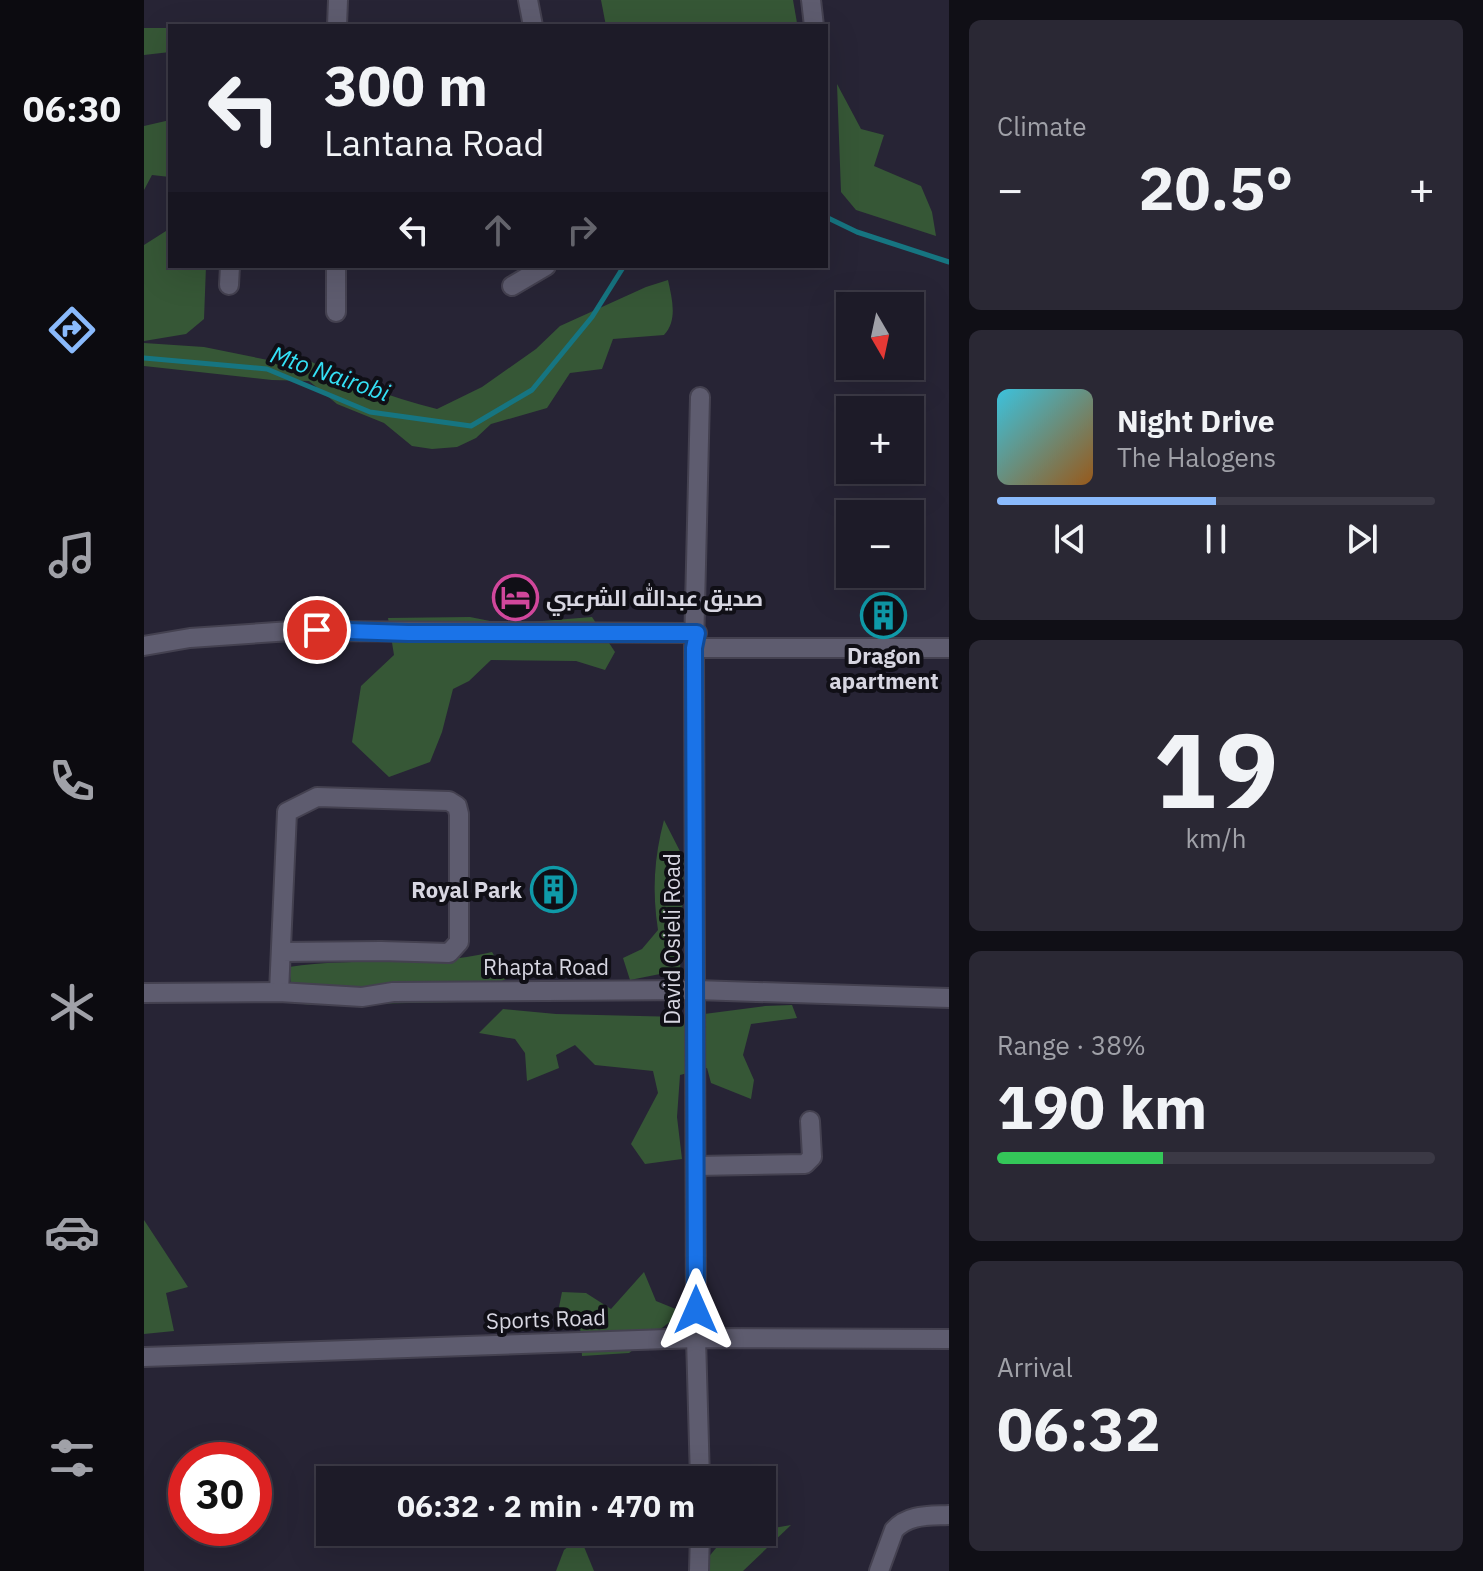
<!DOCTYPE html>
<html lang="en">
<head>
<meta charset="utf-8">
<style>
	body { margin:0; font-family:"IBM Plex Sans",Cairo,sans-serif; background:#2a2834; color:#f1f3f6; height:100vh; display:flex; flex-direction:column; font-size:30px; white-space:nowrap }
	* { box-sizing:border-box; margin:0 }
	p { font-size:26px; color:#a0a1a8 }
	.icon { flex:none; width:44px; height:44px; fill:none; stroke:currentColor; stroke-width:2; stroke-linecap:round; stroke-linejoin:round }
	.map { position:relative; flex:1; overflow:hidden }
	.drawer { display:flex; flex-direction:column; gap:20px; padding:20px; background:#100f16; width:534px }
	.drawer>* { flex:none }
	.banner { position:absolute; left:24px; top:24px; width:660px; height:244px; border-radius:0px; box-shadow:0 8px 32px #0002,0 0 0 2px #3b3945; background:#1d1b28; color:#f1f3f6; overflow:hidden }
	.needle { width:52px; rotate:171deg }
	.tools { position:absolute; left:692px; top:292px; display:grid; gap:16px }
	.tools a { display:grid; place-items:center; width:88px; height:88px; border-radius:0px; background:#1d1b28; box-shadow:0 8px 32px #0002,0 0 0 2px #3b3945; font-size:40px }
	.speed { position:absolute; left:24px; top:1442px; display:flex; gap:16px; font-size:40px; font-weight:700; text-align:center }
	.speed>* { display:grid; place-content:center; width:104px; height:104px; border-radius:50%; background:#1d1b28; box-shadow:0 8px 32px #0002,0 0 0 2px #3b3945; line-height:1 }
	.speed .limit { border:12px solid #d22; background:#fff; color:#111 }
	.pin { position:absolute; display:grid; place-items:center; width:68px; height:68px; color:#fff; margin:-34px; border:4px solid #fff; border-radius:50%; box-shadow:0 2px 8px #0007 }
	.me { position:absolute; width:88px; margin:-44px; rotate:0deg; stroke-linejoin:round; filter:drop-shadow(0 0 6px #0008) }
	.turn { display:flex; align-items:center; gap:28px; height:168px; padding:0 24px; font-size:36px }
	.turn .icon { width:104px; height:104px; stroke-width:2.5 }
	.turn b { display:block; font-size:56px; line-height:68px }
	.lanes { display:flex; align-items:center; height:76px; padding:0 24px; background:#0003; justify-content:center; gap:40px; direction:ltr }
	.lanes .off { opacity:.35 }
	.big { font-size:60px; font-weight:800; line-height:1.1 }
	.drawer .card { flex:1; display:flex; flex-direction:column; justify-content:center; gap:12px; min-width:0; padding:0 28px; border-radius:12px; background:#2a2834 }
	.drawer .dial { align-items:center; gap:0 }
	.dial b { font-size:104px; line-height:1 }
	.song { display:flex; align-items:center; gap:24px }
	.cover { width:96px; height:96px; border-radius:12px; background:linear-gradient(135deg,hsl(190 70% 55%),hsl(30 70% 35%)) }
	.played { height:8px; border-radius:4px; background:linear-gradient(90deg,#8abafc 50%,#3b3945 50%) }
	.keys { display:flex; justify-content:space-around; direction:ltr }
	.heat { display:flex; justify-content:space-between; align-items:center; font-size:44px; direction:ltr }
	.charge { height:12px; border-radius:6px; background:linear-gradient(90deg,#34c759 38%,#3b3945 0) }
	.trip { position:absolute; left:172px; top:1466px; width:460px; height:80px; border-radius:0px; background:#1d1b28; box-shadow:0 8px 32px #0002,0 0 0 2px #3b3945; font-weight:800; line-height:80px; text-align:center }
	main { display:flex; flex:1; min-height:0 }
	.tabs { display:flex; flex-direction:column; width:144px; justify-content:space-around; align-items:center; background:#0c0b10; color:#a0a1a8 }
	.tabs .icon { width:56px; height:56px }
	.tabs .on { color:#8abafc }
	.tabs b { font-size:36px; color:#f1f3f6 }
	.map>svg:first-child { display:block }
	.green { fill:#365736 }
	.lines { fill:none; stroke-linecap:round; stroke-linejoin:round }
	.stream { stroke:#167581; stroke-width:5 }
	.minor-casing { stroke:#444150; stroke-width:22 }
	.minor { stroke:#5e5c6f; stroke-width:18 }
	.route-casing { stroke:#114b97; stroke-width:20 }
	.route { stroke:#1a73e8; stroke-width:14 }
	.labels { text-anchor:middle; stroke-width:8; stroke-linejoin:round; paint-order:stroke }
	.poi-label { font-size:22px; font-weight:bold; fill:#d7d6e1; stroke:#100f16; text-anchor:start }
	.street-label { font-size:22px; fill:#d7d6e1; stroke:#100f16 }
	.water-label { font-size:24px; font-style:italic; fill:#34e1f6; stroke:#100f16 }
</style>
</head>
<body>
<main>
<nav class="tabs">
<b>06:30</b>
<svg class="icon on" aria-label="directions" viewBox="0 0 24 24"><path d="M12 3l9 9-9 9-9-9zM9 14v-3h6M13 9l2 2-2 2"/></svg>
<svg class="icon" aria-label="music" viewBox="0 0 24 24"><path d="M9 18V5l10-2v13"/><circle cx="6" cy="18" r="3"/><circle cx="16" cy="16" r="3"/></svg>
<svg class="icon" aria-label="phone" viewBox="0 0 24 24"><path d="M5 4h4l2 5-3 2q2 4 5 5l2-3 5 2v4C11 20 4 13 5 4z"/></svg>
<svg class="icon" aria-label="climate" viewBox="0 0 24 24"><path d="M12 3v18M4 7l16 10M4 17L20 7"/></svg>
<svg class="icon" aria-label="car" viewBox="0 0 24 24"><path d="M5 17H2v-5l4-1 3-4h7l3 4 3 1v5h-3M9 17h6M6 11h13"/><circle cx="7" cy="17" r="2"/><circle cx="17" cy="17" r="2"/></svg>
<svg class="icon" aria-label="filters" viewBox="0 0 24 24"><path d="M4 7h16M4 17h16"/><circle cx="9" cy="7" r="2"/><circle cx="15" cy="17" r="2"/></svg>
</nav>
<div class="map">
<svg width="805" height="1571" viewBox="0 0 805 1571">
	<rect width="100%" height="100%" fill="#272435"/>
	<g class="green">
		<path d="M457,0H649L653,23L643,26H462Z"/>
		<path d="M0,28H26V52L0,55Z"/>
		<path d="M693,84L717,129L740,135L730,166L777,186L788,212L792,236L712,210L697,192Z"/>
		<path d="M26,120V177L8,175L0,190V126Z"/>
		<path d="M22,231H26V266H62L60,319L42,334L0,341V245Z"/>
		<path d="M524,280C528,299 534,320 520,335L469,339L458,369L426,373L403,408L347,424L332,438L313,447L288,449L268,446L240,423L193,404L165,381L128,380L0,366V343L60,347L134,362L157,356C199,380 245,397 293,409L338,387L392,349L416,326L502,287Z"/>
		<path d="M326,617L361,624L448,617L471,652L461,670L432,661L347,660L325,681L309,689L298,732L286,762L245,777L208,742L217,686L250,655L244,618Z"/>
		<path d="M520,820L540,859L536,970L486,980L479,958L498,949L514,930C508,891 510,858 520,820Z"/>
		<path d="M348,952L364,978L314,1002L169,1005L149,1003L145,967C212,956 281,969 348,952Z"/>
		<path d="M648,1005L653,1018L607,1024L599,1055L610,1080L607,1099L567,1083L563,1068L536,1075L533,1117L538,1159L501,1164L487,1144L514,1093L509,1071L451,1065L431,1045L412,1055L415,1068L383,1081L381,1053L371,1039L335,1033L359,1009L412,1014L537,1017L621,1006Z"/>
		<path d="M0,1220L44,1287L22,1293L30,1331L0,1334Z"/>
		<path d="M500,1272L512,1301L539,1312L485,1353L438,1356L436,1326L414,1312L418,1292L442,1293L467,1309Z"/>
		<path d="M647,1525L599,1571H553L582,1536Z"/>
		<path d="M436,1537L450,1571H412L420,1550Z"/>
	</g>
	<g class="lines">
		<g class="stream">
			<path d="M682,217L713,232L805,262"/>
			<path d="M0,358L123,369L226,412L327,426L388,390L448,317L480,266"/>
		</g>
		<defs>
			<g id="minor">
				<path d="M384,0L389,26"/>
				<path d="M667,0L670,26"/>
				<path d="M193,26L194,0"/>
				<path d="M85,285L86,266"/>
				<path d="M368,286L402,266"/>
				<path d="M192,312V266"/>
				<path d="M556,397L550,648L552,1338L556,1480"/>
				<path d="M0,646L46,638L147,631L553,633"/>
				<path d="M550,648H805"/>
				<path d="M135,992L143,812L173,797L305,801L313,806L315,814V942L305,953L237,951L137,952"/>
				<path d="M0,993L135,992L218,997L249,992L552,990L805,998"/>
				<path d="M552,1166L661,1164L668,1157L666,1121"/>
				<path d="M0,1357L552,1338L805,1339"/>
				<path d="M555,1571L556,1532"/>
				<path d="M735,1571L750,1530C764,1514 785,1516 805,1515"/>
			</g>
		</defs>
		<use href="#minor" class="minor-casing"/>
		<use href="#minor" class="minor"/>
	</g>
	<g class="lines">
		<defs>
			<path id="route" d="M173,630L264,633H553L550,648L552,1310"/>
		</defs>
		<use href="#route" class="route-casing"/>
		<use href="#route" class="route"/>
	</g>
	<defs>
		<symbol id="hotel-ring" viewBox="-11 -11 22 22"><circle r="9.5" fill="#100f16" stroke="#d1479c" stroke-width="1.5"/><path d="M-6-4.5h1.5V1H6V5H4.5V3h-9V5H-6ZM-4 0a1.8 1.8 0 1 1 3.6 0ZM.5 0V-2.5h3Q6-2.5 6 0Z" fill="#d1479c"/></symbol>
		<symbol id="building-ring" viewBox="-11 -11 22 22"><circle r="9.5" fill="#100f16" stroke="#0f9aa8" stroke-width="1.5"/><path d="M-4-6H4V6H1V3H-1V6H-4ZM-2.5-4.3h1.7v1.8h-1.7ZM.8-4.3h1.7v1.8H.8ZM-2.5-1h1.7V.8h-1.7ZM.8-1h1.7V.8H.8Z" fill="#0f9aa8"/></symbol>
	</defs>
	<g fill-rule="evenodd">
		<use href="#hotel-ring" x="346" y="572" width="51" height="51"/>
		<use href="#building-ring" x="714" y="590" width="51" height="51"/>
		<use href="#building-ring" x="384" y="864" width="51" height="51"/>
	</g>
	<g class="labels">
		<g class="poi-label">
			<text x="402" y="606">صديق عبدالله الشرعبي</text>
			<text x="740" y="664" text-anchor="middle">Dragon<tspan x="740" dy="25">apartment</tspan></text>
			<text x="378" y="898" text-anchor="end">Royal Park</text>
		</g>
		<g class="street-label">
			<text transform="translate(528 939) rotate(-90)" y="8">David Osieli Road</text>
			<text x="402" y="975">Rhapta Road</text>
			<text transform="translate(402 1319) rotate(-2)" y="8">Sports Road</text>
		</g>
		<g class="water-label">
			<text transform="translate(186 374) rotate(19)" y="8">Mto Nairobi</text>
		</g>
	</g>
</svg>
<div class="tools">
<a><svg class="needle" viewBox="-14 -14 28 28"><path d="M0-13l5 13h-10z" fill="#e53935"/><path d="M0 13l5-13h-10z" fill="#a0a1a8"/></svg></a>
<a>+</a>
<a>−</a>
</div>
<div class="speed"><div class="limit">30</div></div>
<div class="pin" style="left:173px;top:630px;background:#d93025"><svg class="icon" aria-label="arrive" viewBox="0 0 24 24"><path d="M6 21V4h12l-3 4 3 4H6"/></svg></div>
<svg class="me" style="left:552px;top:1310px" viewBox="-20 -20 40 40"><path d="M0-17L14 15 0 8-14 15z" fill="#1a73e8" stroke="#fff" stroke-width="4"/></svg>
<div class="trip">06:32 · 2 min · 470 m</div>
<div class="banner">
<div class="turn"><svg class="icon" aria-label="left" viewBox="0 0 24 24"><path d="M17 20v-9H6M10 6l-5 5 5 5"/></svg><div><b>300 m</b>Lantana Road</div></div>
<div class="lanes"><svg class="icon" aria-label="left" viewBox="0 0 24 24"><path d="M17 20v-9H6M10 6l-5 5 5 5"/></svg><svg class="icon off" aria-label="ahead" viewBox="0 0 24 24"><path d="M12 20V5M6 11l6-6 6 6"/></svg><svg class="icon off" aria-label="right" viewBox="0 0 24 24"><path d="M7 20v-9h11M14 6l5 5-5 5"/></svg></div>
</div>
</div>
<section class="drawer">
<div class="card"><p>Climate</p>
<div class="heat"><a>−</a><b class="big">20.5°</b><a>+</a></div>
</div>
<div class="card">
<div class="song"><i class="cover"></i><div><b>Night Drive</b><p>The Halogens</p></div></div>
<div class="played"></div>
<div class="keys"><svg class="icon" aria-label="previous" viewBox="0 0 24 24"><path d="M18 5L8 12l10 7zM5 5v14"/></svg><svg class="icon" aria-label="pause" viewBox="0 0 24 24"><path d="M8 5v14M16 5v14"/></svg><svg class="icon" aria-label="next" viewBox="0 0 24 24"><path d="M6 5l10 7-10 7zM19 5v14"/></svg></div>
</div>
<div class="card dial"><b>19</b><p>km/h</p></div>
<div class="card"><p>Range · 38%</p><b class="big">190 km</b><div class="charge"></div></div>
<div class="card"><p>Arrival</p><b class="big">06:32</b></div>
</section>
</main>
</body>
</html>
